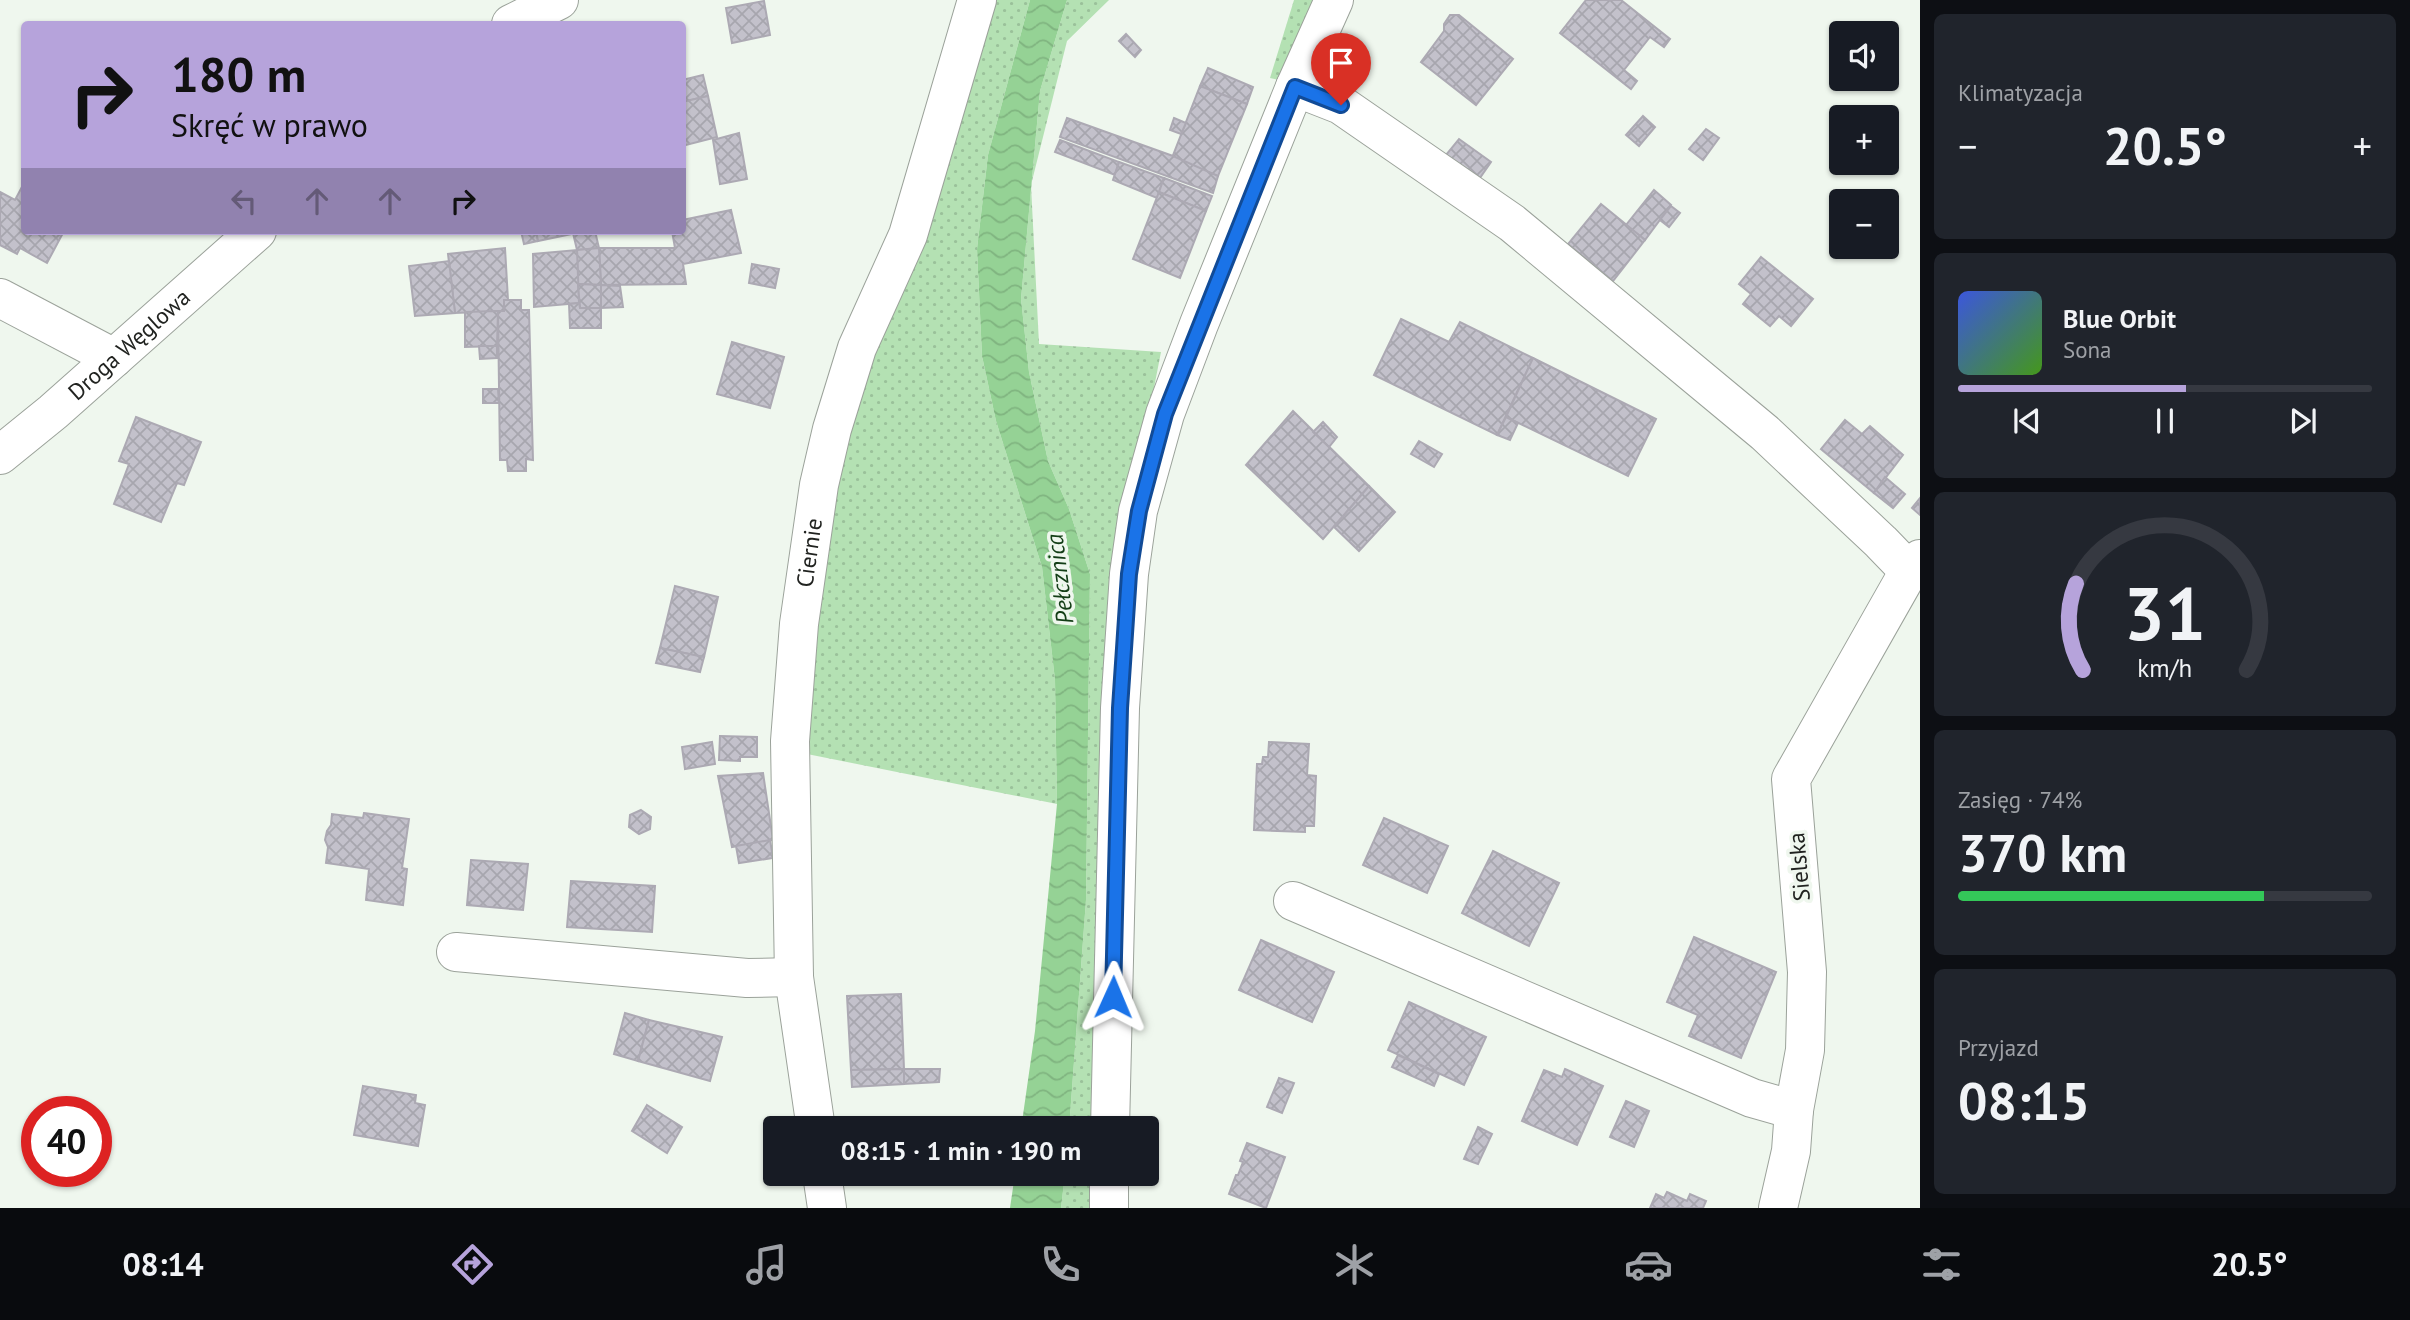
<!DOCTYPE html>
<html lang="pl">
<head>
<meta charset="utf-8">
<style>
	body { margin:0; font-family:"PT Sans",sans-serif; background:#20242c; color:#f1f3f6; height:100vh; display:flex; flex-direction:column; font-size:26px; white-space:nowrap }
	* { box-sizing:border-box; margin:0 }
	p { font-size:23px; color:#9ea1a6 }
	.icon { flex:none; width:38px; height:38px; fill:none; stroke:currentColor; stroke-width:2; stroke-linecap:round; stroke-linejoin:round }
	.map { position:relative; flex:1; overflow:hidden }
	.panel { display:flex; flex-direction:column; gap:14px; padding:14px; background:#0d0f14; width:490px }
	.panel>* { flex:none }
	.top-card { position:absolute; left:21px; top:21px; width:665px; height:214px; border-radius:7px; box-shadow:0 2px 5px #0004; background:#b6a3db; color:#111; overflow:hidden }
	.fabs { position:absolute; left:1829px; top:21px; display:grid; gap:14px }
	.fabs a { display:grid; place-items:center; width:70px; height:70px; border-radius:7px; background:#171b24; box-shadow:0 2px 5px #0004; font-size:35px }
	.speed { position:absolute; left:21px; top:1096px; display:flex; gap:14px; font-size:35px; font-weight:700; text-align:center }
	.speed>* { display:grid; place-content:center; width:91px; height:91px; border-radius:50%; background:#171b24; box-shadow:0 2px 5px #0004; line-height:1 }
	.speed .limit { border:10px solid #d22; background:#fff; color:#111 }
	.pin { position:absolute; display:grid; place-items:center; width:60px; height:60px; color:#fff; margin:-72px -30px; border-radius:50% 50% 50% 0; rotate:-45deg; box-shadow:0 0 7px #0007 }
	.pin .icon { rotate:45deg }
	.me { position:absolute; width:77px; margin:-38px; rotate:1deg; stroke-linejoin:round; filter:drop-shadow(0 0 5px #0008) }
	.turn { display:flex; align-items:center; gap:24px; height:147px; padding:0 35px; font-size:32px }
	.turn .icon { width:91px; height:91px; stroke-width:2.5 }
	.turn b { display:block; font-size:49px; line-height:60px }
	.lanes { display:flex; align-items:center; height:66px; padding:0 35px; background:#0003; justify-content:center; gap:35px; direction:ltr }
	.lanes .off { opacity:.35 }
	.big { font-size:52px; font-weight:700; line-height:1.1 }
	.panel .card { flex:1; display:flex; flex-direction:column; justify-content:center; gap:10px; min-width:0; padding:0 24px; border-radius:10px; background:#20242c }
	.panel .dial { align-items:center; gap:0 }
	.dial svg { height:182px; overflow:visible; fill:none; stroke:#363941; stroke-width:7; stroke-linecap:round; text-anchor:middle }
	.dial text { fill:#f1f3f6; stroke:none }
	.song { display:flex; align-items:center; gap:21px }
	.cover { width:84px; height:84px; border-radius:10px; background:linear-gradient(135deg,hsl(230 70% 55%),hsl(100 70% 35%)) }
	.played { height:7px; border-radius:4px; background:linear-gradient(90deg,#b6a3db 55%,#363941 55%) }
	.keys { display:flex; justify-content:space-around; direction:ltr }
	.heat { display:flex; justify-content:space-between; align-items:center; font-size:38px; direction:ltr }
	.charge { height:10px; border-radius:5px; background:linear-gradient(90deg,#34c759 74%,#363941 0) }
	.trip { position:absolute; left:763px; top:1116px; width:396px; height:70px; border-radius:7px; background:#171b24; box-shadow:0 2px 5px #0004; font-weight:700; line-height:70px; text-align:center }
	.menu { display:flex; height:112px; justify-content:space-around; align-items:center; background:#090b0e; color:#9ea1a6 }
	.menu .icon { width:49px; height:49px }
	.menu .selected { color:#b6a3db }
	.menu b { font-size:32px; color:#f1f3f6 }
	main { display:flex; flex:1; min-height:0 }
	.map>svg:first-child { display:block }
	.green { fill:url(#green-dots) }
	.water { fill:url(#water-waves) }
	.building { fill:url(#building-cross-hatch); stroke:#aca9b3; stroke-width:2 }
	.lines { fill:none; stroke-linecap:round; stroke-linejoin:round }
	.minor-casing { stroke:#9ba29a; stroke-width:40 }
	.minor { stroke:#fff; stroke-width:38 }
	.route-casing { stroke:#114b97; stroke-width:18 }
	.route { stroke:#1a73e8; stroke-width:12 }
	.labels { text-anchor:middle; stroke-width:7; stroke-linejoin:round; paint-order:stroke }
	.street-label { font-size:23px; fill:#212320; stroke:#eff7ee }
	.water-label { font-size:24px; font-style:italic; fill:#133e16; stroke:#eff7ee }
</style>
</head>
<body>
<main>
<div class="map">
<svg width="1920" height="1208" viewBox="0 0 1920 1208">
	<defs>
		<pattern id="green-dots" width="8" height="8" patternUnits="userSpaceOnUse" patternTransform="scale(1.75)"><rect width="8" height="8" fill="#b4e1b3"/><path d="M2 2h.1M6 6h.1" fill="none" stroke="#9ac19a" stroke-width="1.8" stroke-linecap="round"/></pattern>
		<pattern id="water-waves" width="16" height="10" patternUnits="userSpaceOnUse" patternTransform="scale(1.75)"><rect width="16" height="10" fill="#95d295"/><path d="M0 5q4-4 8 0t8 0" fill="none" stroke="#80b480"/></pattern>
		<pattern id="building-cross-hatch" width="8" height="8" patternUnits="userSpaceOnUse" patternTransform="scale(1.75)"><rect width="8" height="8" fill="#c3c1cb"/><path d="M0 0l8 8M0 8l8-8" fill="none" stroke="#a7a6ae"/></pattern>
	</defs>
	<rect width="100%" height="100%" fill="#eff7ee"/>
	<g class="green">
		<path d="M990,0H1030L988,155L977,249L982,356L996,421L1042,567L1055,680L1057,804L802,753L832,486Z"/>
		<path d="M1067,0H1109L1067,41L1031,185L1039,344L1161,352L1150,408L1097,1129H1069L1086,900L1090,574L1069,509L1048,461L1029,372L1021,299L1040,91Z"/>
		<path d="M1294,0H1316L1279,80L1270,78Z"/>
		<path d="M1065,1174H1096L1094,1208H1061Z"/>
	</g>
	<g class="water">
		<path d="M1030,0H1067L1040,91L1021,299L1029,372L1048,461L1069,509L1090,574L1086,900L1069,1129H1021L1035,1031L1057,804L1055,680L1042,567L996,421L982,356L977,249L988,155Z"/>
		<path d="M1015,1174H1065L1061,1208H1010Z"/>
	</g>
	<g class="building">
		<path d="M1586,0H1621L1670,39L1664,47L1650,37L1624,70L1637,81L1631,89L1560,33Z"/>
		<path d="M764,1L770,35L732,43L726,8Z"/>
		<path d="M1450,15H1459L1513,59L1476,105L1421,62L1444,31V24Z"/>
		<path d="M1126,34L1141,50L1135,57L1119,41Z"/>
		<path d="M1208,68L1253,87L1247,104L1200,86Z"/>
		<path d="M703,75L708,96L682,102V80Z"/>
		<path d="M1200,86L1247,104L1218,176L1172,158Z"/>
		<path d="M708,96L717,137L682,146V102Z"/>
		<path d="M1643,116L1655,127L1639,146L1626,135Z"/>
		<path d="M1067,118L1173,156L1218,176L1213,193L1060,137Z"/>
		<path d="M1174,118L1186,123L1181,134L1170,130Z"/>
		<path d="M1706,129L1719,138L1703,160L1689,149Z"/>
		<path d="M739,133L747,179L720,184L713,140Z"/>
		<path d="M1459,139L1491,162L1475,185L1441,161Z"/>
		<path d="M1060,140L1119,162L1115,175L1055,152Z"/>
		<path d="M1119,162L1164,178L1157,198L1113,180Z"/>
		<path d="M1164,178L1212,196L1206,211L1159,192Z"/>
		<path d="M23,185L24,186V231H64L47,263L20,248L17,254L0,245V192L15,200Z"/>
		<path d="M1654,190L1671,205L1645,240L1626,225Z"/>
		<path d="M1159,192L1206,211L1180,278L1133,259Z"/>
		<path d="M1601,204L1645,240L1613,281L1568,244Z"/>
		<path d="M1671,206L1680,213L1669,227L1660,220Z"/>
		<path d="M731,210L741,253L683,264L686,284L601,285L599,248H675L672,231H682V220Z"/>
		<path d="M521,231H536L538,241L524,244Z"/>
		<path d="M536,231H586L538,241Z"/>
		<path d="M586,231H595L599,248L577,250L573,233Z"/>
		<path d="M505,248L508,300H504V311L455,313L448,254Z"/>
		<path d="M599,248L601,285L578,284L577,250Z"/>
		<path d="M577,250L579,303L534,307L533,254Z"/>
		<path d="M1761,257L1813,299L1791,326L1779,316L1770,326L1743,304L1751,294L1739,284Z"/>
		<path d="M449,261L455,313L415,316L409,266Z"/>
		<path d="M752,264L779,269L775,288L749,283Z"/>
		<path d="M578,284L601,285V308H580Z"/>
		<path d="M601,285L620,286L623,307L601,308Z"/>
		<path d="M504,300H521V310H529L533,460L526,459V471H508L507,460H500L498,311H504Z"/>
		<path d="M579,303L580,308H601V328H570L569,304Z"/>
		<path d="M498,311L497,346L465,347V312Z"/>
		<path d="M1401,319L1449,342L1460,322L1533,358L1497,435L1374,375Z"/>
		<path d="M732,342L784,357L770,408L717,394Z"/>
		<path d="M479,346H497V358L480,359Z"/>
		<path d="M1533,358L1656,419L1628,476L1506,417Z"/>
		<path d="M483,389H498L499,403H483Z"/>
		<path d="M1293,411L1369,486L1323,539L1246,465Z"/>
		<path d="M136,417L201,442L184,485L177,483L161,522L114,504L129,464L119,461Z"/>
		<path d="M1506,417L1518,423L1510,440L1497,435Z"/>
		<path d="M1845,420L1862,434L1870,426L1903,455L1874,493L1821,449Z"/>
		<path d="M1323,422L1337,437L1329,447L1313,432Z"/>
		<path d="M1419,441L1442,454L1434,467L1411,454Z"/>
		<path d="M1885,477L1905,494L1893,508L1874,493Z"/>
		<path d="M1369,486L1395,512L1359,551L1334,527Z"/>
		<path d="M1920,498V515L1912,508Z"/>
		<path d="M675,586L718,597L704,657L660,648Z"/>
		<path d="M660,648L704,657L700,672L656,663Z"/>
		<path d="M720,736L757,737V757H740V761L719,760Z"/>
		<path d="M712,742L715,764L685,769L682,747Z"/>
		<path d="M1269,742L1309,744L1307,775L1316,776L1314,826H1305V832L1254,830L1257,764H1262L1263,757H1268Z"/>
		<path d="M763,773L773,840L732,847L718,776Z"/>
		<path d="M641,810L651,817L650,829L639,834L629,827L630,815Z"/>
		<path d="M364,813L409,819L402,868L407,869L403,905L366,900L369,869L326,863L328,847L325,840L327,831L331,825L332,814L363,818Z"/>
		<path d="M1384,818L1448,846L1427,893L1363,865Z"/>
		<path d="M770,840L773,858L739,863L736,846Z"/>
		<path d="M1493,851L1559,883L1529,946L1462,913Z"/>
		<path d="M471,860L528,864L523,910L467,905Z"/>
		<path d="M571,881L655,886L652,932L567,927Z"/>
		<path d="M1694,937L1776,972L1741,1058L1689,1036L1698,1015L1667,1002Z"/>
		<path d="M1261,940L1334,972L1312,1022L1239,990Z"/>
		<path d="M901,994L904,1069L851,1070L847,996Z"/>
		<path d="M1409,1002L1486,1037L1464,1085L1388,1050Z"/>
		<path d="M625,1013L649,1020L638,1061L614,1054Z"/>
		<path d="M649,1020L722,1037L710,1081L638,1061Z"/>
		<path d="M1398,1055L1439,1074L1434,1086L1392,1067Z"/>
		<path d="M904,1069H940L939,1082L904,1084Z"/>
		<path d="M904,1069V1084L852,1087L851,1070Z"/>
		<path d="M1565,1069L1603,1086L1577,1145L1522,1121L1544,1070L1562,1077Z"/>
		<path d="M1279,1078L1294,1083L1282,1113L1267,1107Z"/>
		<path d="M363,1086L416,1095L415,1103L425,1105L418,1146L354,1135Z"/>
		<path d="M1626,1101L1649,1111L1634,1147L1610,1137Z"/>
		<path d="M647,1105L682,1127L667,1153L632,1131Z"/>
		<path d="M1478,1127L1492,1134L1478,1164L1464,1159Z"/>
		<path d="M1247,1143L1285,1157L1266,1208L1229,1194L1236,1175H1238L1243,1162L1240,1161Z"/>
		<path d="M1667,1192L1687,1201L1690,1194L1706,1201L1703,1208H1650L1656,1194L1664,1198Z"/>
	</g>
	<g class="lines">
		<defs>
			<g id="minor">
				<path d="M511,24L559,0"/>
				<path d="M1295,87L1341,105L1512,223L1765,433L1881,542L1909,571"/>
				<path d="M0,298L114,358"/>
				<path id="s1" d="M0,455L53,412L257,231"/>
				<path d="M1293,901L1752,1098L1794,1110"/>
				<path d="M456,952L747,978L794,977"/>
				<path id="s2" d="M816,1129L794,977L790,741L799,624L819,485L832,429L857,348L908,235L977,0"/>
				<path d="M1110,1129L1120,708L1129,574L1138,511L1165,414L1199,324L1295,87L1334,0"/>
				<path d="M822,1174L827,1208"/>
				<path d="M1109,1208V1174"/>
				<path d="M1778,1208L1791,1151L1794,1110L1805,1050L1807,972L1791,779L1909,571L1920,559"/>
			</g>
		</defs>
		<use href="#minor" class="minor-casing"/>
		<use href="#minor" class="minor"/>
	</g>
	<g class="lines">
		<defs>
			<path id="route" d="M1113,997L1120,708L1129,574L1139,511L1165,414L1295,87L1341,105"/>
		</defs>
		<use href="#route" class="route-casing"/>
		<use href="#route" class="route"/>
	</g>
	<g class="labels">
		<g class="street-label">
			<text dy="8" stroke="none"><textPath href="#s1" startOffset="170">Droga Węglowa</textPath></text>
			<text dy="8" stroke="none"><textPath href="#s2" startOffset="579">Ciernie</textPath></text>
			<text transform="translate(1799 867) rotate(-95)" y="8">Sielska</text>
		</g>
		<g class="water-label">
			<text transform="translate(1060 579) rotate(-97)" y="8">Pełcznica</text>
		</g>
	</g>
</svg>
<div class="fabs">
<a><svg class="icon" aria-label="sound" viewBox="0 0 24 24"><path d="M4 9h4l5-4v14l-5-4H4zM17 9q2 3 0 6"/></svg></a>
<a>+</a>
<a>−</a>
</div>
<div class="speed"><div class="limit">40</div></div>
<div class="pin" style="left:1341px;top:105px;background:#d93025"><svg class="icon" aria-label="arrive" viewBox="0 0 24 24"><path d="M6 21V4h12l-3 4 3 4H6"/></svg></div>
<svg class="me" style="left:1113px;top:997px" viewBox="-20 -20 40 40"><path d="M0-17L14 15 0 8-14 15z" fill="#1a73e8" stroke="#fff" stroke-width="4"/></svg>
<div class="trip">08:15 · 1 min · 190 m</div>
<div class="top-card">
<div class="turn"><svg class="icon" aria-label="right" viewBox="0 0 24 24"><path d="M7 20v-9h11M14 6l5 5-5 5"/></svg><div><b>180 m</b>Skręć w prawo</div></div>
<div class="lanes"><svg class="icon off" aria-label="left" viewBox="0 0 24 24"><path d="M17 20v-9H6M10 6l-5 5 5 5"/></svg><svg class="icon off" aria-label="ahead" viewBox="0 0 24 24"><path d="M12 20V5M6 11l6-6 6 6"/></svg><svg class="icon off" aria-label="ahead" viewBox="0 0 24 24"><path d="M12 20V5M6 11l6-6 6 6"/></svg><svg class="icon" aria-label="right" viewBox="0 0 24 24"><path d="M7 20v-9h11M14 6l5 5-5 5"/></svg></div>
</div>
</div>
<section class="panel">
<div class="card"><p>Klimatyzacja</p>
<div class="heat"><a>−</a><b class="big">20.5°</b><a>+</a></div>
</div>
<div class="card">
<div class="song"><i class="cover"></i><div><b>Blue Orbit</b><p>Sona</p></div></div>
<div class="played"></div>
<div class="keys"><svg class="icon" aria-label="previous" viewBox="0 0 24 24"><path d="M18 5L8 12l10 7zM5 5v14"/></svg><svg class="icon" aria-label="pause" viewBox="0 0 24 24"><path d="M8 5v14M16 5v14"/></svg><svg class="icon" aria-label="next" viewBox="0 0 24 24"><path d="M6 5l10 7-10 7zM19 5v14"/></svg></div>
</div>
<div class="card dial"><svg viewBox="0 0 100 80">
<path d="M14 69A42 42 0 1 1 86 69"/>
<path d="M14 69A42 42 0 0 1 11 31" stroke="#b6a3db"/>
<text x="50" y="56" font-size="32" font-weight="700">31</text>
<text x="50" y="72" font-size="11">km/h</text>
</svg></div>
<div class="card"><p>Zasięg · 74%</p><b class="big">370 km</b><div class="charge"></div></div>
<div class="card"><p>Przyjazd</p><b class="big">08:15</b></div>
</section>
</main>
<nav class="menu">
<b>08:14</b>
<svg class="icon selected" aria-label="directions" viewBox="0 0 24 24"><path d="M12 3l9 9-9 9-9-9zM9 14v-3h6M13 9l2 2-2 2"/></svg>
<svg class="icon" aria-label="music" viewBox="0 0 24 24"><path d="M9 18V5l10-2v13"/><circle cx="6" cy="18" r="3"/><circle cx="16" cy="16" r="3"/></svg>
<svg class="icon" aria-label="phone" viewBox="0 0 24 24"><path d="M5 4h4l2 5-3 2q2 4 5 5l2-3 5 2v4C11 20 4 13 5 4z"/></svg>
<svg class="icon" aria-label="climate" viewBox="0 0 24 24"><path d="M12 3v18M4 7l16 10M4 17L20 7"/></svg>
<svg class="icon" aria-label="car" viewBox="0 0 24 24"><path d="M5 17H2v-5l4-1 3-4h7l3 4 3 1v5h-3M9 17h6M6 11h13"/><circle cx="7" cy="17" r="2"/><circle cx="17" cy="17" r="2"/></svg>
<svg class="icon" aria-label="filters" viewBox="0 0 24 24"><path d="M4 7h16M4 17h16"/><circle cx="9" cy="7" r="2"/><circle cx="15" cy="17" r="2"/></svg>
<b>20.5°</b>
</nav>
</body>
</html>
